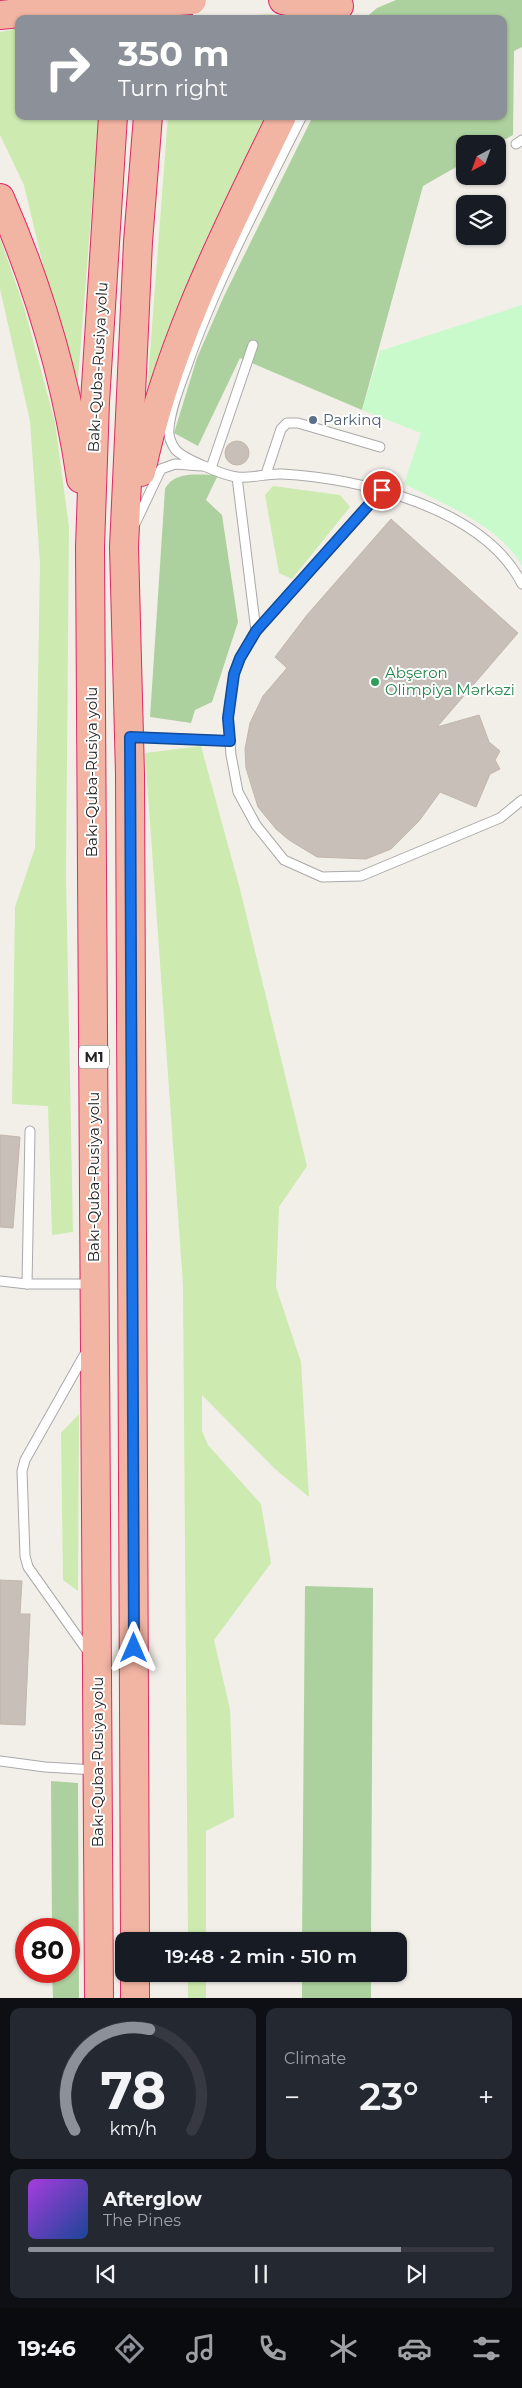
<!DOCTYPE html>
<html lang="en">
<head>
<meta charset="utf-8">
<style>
	body { margin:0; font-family:Montserrat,sans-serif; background:#242831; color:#f1f3f6; height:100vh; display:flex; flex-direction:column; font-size:19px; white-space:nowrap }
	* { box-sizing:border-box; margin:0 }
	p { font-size:16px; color:#9ea1a6 }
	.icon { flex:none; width:28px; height:28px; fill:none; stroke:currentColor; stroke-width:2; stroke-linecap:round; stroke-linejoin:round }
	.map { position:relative; height:1998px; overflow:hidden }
	.details { display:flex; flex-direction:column; gap:10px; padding:10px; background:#0d0f14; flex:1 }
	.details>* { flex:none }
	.top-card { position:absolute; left:15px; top:15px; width:492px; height:105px; border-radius:10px; box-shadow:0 1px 4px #0004; background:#8c9099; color:#fff; overflow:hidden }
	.needle { width:32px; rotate:221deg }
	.controls { position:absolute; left:456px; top:135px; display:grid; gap:10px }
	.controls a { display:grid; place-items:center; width:50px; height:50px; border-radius:10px; background:#171b24; box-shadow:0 1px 4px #0004; font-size:25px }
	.speed { position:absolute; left:15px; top:1918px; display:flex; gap:10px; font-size:25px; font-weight:700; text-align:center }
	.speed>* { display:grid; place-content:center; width:65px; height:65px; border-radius:50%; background:#171b24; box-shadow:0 1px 4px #0004; line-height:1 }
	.speed .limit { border:8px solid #d22; background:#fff; color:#111 }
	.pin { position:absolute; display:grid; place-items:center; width:42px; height:42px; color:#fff; margin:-21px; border:2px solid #fff; border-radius:50%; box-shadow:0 1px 5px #0007 }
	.me { position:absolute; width:55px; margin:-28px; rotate:0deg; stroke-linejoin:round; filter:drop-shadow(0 0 4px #0008) }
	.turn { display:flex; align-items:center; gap:18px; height:105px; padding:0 20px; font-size:22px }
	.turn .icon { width:65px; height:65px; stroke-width:2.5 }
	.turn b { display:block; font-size:35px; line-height:42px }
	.big { font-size:38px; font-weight:600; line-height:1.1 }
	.details .widget { flex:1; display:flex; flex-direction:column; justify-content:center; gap:8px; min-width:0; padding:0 18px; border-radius:10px; background:#242831 }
	.details .dial { align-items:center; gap:0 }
	.dial svg { height:130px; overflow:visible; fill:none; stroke:#363941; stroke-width:7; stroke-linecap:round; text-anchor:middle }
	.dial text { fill:#f1f3f6; stroke:none }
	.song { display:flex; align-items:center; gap:15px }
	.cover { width:60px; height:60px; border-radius:8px; background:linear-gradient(135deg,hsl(280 70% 55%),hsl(220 70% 35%)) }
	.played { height:5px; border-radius:2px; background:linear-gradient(90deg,#8c9099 80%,#363941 80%) }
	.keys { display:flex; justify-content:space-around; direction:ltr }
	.heat { display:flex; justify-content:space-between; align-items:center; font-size:28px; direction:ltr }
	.details .tiles { flex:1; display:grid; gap:10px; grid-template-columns:1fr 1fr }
	.widget:last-child { grid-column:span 2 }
	.trip { position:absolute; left:115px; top:1932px; width:292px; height:50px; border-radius:10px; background:#171b24; box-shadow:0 1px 4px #0004; font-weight:600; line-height:50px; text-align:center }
	.tabs { display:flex; height:80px; justify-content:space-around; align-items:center; background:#090b0e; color:#9ea1a6 }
	.tabs .icon { width:35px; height:35px }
	.tabs .current { color:#8c9099 }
	.tabs b { font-size:22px; color:#f1f3f6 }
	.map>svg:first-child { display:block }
	.grass { fill:#cdebb0 }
	.forest { fill:#add19e }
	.park { fill:#c8facc }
	.building { fill:#c7bfb8; stroke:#c4b6ab }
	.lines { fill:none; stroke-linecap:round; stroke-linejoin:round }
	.service-casing { stroke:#a9a9a9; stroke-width:11 }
	.trunk-casing { stroke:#dc2a67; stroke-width:30 }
	.service { stroke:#fff; stroke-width:9 }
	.trunk { stroke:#f2b4a3; stroke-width:28 }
	.trunk-bridge-casing { stroke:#dc2a67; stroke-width:30; stroke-linecap:butt }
	.trunk-bridge { stroke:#f2b4a3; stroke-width:28 }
	.route-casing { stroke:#114b97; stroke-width:12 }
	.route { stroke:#1a73e8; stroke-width:9 }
	.service-dot { fill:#5c6f8a; stroke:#fff; stroke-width:2 }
	.leisure-dot { fill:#2e9e5b; stroke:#fff; stroke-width:2 }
	.labels { text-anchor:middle; stroke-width:4; stroke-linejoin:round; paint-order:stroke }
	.shield { fill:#fff; stroke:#646464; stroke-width:1 }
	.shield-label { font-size:14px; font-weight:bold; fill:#222 }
	.street-label { font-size:15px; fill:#222; stroke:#fff }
	.service-label { font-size:15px; fill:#4e5e75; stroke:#fff; text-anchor:start }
	.leisure-label { font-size:15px; fill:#27864d; stroke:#fff; text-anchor:start }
</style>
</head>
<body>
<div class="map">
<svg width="522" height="1998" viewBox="0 0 522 1998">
	<rect width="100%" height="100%" fill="#f2efe9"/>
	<g class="grass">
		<path d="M272,14L282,19H187Z"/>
		<path d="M19,28V116H99L76,404L24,185L0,135V32Z"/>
		<path d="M168,116H274L147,392Z"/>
		<path d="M0,238L24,307L55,422L69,527L66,875L73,1232L52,1235L48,1106L12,1104L15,907L35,848L40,564L30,421L0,289Z"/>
		<path d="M273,486L340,495L350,507L292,579L279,573L265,495Z"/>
		<path d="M201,746L240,889L307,1166L279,1207L276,1287L301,1362L309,1497L275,1469L202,1395V1431L208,1445L261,1504L271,1563L214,1640L230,1709L234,1817L206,1831V1941H188L183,1285L145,753Z"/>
		<path d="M79,1414L78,1591L63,1580L61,1433Z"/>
		<rect x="188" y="1974" width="18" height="24"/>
	</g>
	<g class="forest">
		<path d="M396,0H522V47L514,51L513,135L497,144H465V162L423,186L362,410L240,358L198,446L174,433L197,358L224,296L313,116H504V19H364L377,8Z"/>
		<path d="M218,475L206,500L222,515L238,622L212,702L195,710L191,723L150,717L165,489C174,470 200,475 218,475Z"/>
		<path d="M305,1586L373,1588L371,1941H302Z"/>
		<path d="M51,1781L78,1783L79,1998H53L52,1971H69V1929H52Z"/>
		<rect x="302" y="1974" width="69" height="24"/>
	</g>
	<path class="park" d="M522,305V566C499,525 444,504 404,484L421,433L362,410L380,351Z"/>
	<g class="building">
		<circle cx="237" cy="453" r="12"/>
		<path d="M391,519L518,633L437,727L479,715L489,742L500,751L495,760L500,769L490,774L476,807L440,792L419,821L391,849L366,859L317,857L289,840L276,829L258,807L246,768L245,749L250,723L263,696L287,668L275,657L307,615Z"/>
		<path d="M0,1135L20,1137L13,1228L0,1227Z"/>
		<path d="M0,1580L22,1581L20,1614H30L25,1725L0,1724Z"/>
	</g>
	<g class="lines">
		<defs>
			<g id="service">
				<path d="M302,116C262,196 216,282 187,366C180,386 171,407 169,428C168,435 171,443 175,449C183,459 224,475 236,477C250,479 267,473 282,474C360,478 484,508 522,584"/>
				<path d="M516,144L522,140"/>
				<path d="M211,468L253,345"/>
				<path d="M266,474L281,429L287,423H298L380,447"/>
				<path d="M237,477L256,631"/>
				<path d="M382,491L256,631L240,658L234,674L228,718L231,755L238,792L256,825L284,860L322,877L361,876L500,818L522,800"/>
				<path d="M135,524L161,469L175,464L201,466"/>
				<path d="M133,737L230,741"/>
				<path d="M0,1281L27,1284H92"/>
				<path d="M27,1284L30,1131"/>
				<path d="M86,1352L25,1460L22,1471L25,1556L28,1567L89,1653"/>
				<path d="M0,1761L45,1767L95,1770"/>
			</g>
			<g id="trunk">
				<path d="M283,0L320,8L339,6"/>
				<path d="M0,15L49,10"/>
				<path d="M0,198C39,287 67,383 81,479"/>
				<path d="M141,472C167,346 226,231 282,116"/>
				<path d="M135,1941L130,774L124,547L138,242L148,116"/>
				<path d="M135,1974V1998"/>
				<path d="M99,1998L90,547L95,402L113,116"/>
			</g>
		</defs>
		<use href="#service" class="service-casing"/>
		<use href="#trunk" class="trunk-casing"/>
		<use href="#service" class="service"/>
		<use href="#trunk" class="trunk"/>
		<defs>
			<path id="trunk-bridge" d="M49,10L192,0"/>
		</defs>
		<use href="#trunk-bridge" class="trunk-bridge-casing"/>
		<use href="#trunk-bridge" class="trunk-bridge"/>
	</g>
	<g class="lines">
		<defs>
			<path id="route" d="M134,1648L130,737L230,741L228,718L234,674L240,658L256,631L382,490"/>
		</defs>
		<use href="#route" class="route-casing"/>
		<use href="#route" class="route"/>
	</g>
	<circle class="service-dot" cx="313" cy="420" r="5"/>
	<circle class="leisure-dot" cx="375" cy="682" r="5"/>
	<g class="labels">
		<rect class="shield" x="79" y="1045.5" width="30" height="23" rx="4"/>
		<g class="shield-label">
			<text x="94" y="1062">M1</text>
		</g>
		<g class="street-label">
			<text transform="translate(98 367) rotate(-87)" y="5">Bakı-Quba-Rusiya yolu</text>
			<text transform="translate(92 772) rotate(-90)" y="5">Bakı-Quba-Rusiya yolu</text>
			<text transform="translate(94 1177) rotate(-90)" y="5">Bakı-Quba-Rusiya yolu</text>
			<text transform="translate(98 1762) rotate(-90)" y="5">Bakı-Quba-Rusiya yolu</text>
		</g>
		<g class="service-label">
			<text x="323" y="425">Parkinq</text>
		</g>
		<g class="leisure-label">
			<text x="385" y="678">Abşeron<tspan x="385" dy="17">Olimpiya Mərkəzi</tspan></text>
		</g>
	</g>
</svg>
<div class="controls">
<a><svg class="needle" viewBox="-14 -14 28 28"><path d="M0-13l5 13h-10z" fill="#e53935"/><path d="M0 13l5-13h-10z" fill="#9ea1a6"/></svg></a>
<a><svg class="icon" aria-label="layers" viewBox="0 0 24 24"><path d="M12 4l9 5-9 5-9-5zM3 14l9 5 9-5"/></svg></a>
</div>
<div class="speed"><div class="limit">80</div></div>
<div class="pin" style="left:382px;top:490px;background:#d93025"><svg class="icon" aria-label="arrive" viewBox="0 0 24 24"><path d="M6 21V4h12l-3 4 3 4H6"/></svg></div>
<svg class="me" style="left:134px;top:1648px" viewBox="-20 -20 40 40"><path d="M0-17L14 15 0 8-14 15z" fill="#1a73e8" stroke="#fff" stroke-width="4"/></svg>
<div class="trip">19:48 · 2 min · 510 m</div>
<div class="top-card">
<div class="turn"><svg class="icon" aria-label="right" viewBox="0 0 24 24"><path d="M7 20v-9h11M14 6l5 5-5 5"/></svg><div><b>350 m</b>Turn right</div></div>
</div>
</div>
<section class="details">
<div class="tiles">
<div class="widget dial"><svg viewBox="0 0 100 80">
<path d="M14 69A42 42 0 1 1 86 69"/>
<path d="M14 69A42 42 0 0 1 60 7" stroke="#8c9099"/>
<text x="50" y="56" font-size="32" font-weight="700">78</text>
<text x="50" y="72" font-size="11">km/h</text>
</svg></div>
<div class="widget"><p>Climate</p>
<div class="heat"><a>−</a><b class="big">23°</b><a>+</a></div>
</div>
<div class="widget">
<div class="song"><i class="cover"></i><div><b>Afterglow</b><p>The Pines</p></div></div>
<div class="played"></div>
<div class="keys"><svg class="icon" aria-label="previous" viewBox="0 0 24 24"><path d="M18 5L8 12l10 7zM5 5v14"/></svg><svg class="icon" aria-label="pause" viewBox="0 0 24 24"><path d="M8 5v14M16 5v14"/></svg><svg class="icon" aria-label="next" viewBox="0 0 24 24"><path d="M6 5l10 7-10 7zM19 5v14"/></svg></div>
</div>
</div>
</section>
<nav class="tabs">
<b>19:46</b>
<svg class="icon current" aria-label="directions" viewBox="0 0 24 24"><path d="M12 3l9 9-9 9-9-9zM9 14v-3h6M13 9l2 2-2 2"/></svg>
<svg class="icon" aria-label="music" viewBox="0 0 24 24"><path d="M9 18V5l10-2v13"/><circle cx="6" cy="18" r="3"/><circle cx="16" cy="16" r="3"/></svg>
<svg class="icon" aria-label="phone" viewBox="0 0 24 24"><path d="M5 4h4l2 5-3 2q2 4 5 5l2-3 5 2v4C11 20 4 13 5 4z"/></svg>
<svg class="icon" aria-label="climate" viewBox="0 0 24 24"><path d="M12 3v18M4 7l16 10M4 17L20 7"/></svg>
<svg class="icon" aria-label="car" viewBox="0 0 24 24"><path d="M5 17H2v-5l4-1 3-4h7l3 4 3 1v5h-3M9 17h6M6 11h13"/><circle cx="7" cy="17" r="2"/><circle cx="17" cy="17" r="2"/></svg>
<svg class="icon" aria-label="filters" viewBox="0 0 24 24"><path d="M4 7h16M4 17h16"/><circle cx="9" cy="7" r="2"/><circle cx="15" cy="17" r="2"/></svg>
</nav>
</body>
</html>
